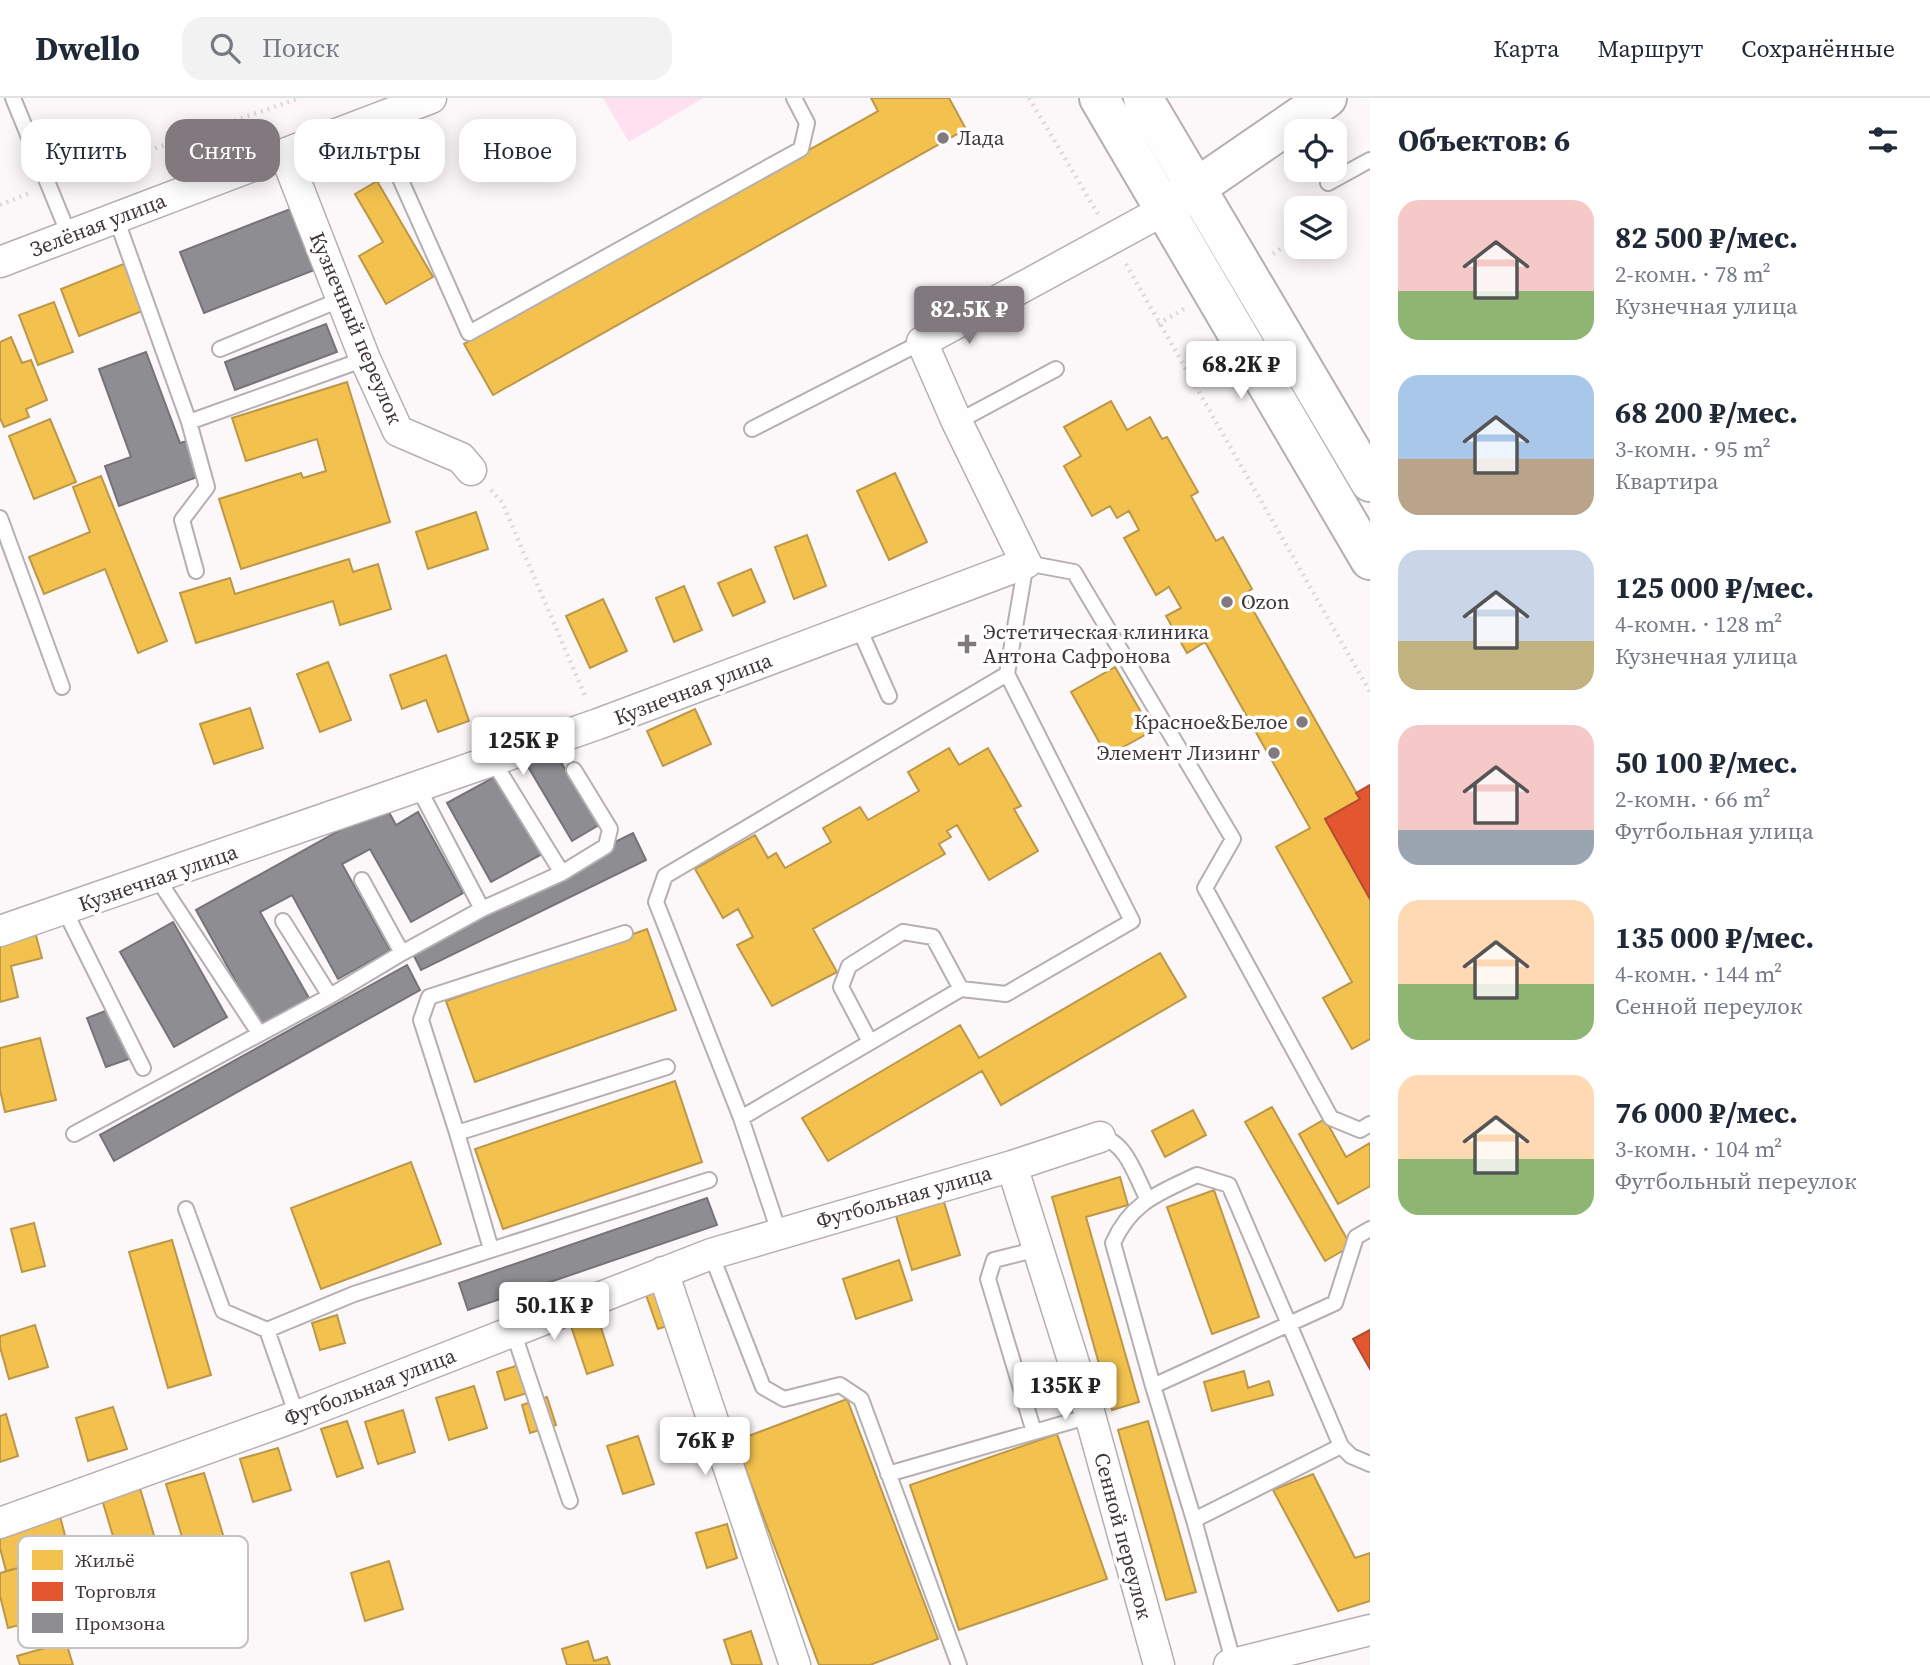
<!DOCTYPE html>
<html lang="ru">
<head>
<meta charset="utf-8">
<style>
  :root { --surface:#fff; --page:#f2f2f3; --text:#1f2937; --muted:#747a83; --line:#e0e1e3; --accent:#81797d }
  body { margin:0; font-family:"Source Serif 4",serif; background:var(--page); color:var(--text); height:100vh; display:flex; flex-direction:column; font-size:26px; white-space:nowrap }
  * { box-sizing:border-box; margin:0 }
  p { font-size:23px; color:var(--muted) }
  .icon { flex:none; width:38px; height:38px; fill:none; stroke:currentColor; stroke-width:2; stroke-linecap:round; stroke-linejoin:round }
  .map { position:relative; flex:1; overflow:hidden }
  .sheet { display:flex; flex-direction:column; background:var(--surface); width:560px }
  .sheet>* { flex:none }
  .hud { position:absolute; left:21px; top:21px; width:665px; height:63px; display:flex; gap:14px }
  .controls { position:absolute; left:1284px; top:21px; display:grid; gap:14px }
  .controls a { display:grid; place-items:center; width:63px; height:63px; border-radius:14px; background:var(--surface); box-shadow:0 4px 18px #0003; font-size:35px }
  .price { position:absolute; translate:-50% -60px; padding:0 16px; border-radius:7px; background:#fff; color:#222; font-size:23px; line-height:46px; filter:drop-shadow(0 2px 4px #0008) }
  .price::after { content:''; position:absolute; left:50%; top:42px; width:21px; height:16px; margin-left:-10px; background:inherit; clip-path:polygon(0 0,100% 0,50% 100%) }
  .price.current { background:var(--accent); color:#fff }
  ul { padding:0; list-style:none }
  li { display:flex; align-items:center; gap:21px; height:175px; padding:0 28px }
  li span { display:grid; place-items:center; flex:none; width:196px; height:140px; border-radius:21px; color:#555 }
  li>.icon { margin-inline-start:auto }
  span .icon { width:84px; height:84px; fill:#fffc; stroke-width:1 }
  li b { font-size:30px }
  h2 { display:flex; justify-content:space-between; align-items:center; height:84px; padding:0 28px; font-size:30px }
  .tag { padding:0 24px; border-radius:21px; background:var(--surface); box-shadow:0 4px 18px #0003; font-size:24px; line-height:63px }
  .tag.current { background:var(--accent); color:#fff }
  header { display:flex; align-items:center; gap:42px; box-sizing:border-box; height:98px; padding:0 35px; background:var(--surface); border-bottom:2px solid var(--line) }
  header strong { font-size:33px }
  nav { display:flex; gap:38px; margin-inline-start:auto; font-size:24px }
  .search { width:490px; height:63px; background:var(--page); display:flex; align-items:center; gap:18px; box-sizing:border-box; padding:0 24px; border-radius:21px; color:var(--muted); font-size:26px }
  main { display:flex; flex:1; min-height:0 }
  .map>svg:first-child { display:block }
</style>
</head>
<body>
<header>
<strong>Dwello</strong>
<div class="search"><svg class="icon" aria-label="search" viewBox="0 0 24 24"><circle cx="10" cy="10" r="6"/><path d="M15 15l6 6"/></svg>Поиск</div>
<nav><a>Карта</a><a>Маршрут</a><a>Сохранённые</a></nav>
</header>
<main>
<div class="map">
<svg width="1370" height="1567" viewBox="0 0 1370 1567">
  <rect width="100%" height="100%" fill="#fcf8fa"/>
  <path fill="#fee0f0" d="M 603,0 L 703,0 L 629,44 Z"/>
  <path fill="#f2c14e" stroke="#bc9748" stroke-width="2" d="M 871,0 L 949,0 L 966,31 L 493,297 L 464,246 L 878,13 Z
    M 377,83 L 433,179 L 386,206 L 359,158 L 383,144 L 355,96 Z
    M 126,165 L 145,212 L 79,238 L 61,191 Z
    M 54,204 L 73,254 L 38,267 L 19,217 Z
    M 11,239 L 22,265 L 31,262 L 47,302 L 26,311 L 29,319 L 4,329 L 0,320 L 0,244 Z
    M 347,284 L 390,424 L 241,471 L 219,401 L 301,375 L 303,380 L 326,373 L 317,341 L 246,363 L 232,320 Z
    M 1111,303 L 1127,332 L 1150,319 L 1162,341 L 1167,339 L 1198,394 L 1191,398 L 1216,443 L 1223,439 L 1252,491 L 1244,496 L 1360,701 L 1325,721 L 1370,801 L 1370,941 L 1352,951 L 1323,900 L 1352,884 L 1276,749 L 1310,730 L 1205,544 L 1187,555 L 1166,518 L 1181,510 L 1169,489 L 1156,497 L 1124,440 L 1139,432 L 1129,413 L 1117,420 L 1110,408 L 1092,418 L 1064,368 L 1081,358 L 1064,329 Z
    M 50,321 L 76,384 L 34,401 L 9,338 Z
    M 895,375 L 927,444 L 889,462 L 857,393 Z
    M 101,378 L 167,543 L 138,555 L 105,471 L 44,496 L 29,459 L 90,434 L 73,389 Z
    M 476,414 L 488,451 L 428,471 L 416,434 Z
    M 807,437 L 826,488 L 794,501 L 775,449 Z
    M 349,461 L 353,474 L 378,466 L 391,511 L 340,527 L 333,503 L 196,545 L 180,495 L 230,480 L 235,496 Z
    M 751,471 L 765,504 L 733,518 L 718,485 Z
    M 684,488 L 702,532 L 674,544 L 656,500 Z
    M 603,501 L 627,553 L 590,570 L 566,518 Z
    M 446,557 L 469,623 L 438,634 L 426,602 L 402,611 L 390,577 Z
    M 328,564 L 351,622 L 320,634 L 297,576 Z
    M 1115,569 L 1152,633 L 1107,658 L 1071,594 Z
    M 250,610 L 263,650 L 214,666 L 200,626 Z
    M 695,611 L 711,646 L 663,668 L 647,633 Z
    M 949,650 L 959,667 L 988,650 L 1021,708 L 1014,711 L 1038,753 L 989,782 L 957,727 L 947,733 L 951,739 L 939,746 L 945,756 L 813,831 L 837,874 L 772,908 L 737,847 L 753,839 L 738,811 L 723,820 L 695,771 L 755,737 L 768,760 L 776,755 L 785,770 L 831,744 L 823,730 L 860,709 L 868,722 L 919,693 L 908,674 Z
    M 34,830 L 42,860 L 11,868 L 18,899 L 0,904 L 0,839 Z
    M 647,831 L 676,912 L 475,984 L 446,903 Z
    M 1160,855 L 1186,899 L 1001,1007 L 982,973 L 828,1063 L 802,1020 L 960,927 L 979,960 Z
    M 40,940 L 56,1002 L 5,1014 L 0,992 L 0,950 Z
    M 675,983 L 702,1064 L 503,1131 L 475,1051 Z
    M 1272,1009 L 1351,1148 L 1325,1163 L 1245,1024 Z
    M 1193,1012 L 1206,1037 L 1165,1059 L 1152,1033 Z
    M 1325,1021 L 1346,1059 L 1370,1045 L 1370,1088 L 1338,1106 L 1299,1036 Z
    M 411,1064 L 441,1146 L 321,1191 L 291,1110 Z
    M 1120,1079 L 1128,1107 L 1086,1119 L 1139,1304 L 1112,1312 L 1052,1099 Z
    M 1214,1092 L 1259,1219 L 1212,1236 L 1167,1109 Z
    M 944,1104 L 960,1157 L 912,1172 L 896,1118 Z
    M 34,1125 L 45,1168 L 22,1174 L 11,1131 Z
    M 172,1142 L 211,1277 L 168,1290 L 129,1154 Z
    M 899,1162 L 912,1202 L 856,1221 L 843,1181 Z
    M 680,1186 L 691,1220 L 658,1231 L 646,1197 Z
    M 337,1217 L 345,1245 L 320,1252 L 312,1225 Z
    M 598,1220 L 613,1267 L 587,1276 L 571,1228 Z
    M 35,1227 L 48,1269 L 9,1281 L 0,1249 L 0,1238 Z
    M 522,1266 L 530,1294 L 505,1302 L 497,1274 Z
    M 1244,1273 L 1248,1290 L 1269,1283 L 1273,1297 L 1212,1313 L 1204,1284 Z
    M 474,1288 L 487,1330 L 449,1342 L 436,1300 Z
    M 547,1299 L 556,1327 L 530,1335 L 522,1307 Z
    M 847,1301 L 938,1541 L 870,1567 L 819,1567 L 735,1343 Z
    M 113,1309 L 127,1351 L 88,1363 L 76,1320 Z
    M 403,1312 L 415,1354 L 378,1366 L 365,1324 Z
    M 6,1316 L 18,1358 L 0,1364 L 0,1318 Z
    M 347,1323 L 363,1370 L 337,1379 L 321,1331 Z
    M 1148,1323 L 1196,1494 L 1166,1502 L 1118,1332 Z
    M 1057,1336 L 1107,1481 L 959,1532 L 910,1387 Z
    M 638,1338 L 654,1386 L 623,1396 L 607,1348 Z
    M 278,1350 L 291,1392 L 253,1404 L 240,1361 Z
    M 204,1375 L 224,1440 L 186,1452 L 166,1386 Z
    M 1313,1376 L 1355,1460 L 1370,1455 L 1370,1503 L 1338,1513 L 1273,1392 Z
    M 139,1387 L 156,1444 L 118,1455 L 101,1398 Z
    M 60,1418 L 70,1457 L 6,1473 L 0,1450 L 0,1433 Z
    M 727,1426 L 737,1460 L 707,1470 L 696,1435 Z
    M 51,1461 L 65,1515 L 8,1530 L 0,1498 L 0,1475 Z
    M 389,1463 L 403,1511 L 365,1523 L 351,1475 Z
    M 751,1533 L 762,1567 L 732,1567 L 724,1542 Z
    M 588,1543 L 594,1563 L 607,1559 L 610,1567 L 567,1567 L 562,1551 Z
    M 66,1544 L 73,1567 L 20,1567 L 17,1558 Z"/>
  <path fill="#e4572e" stroke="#b24d32" stroke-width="2" d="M 1370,687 L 1370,801 L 1325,721 L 1360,701 L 1356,695 Z
    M 1370,1232 L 1370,1271 L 1353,1241 Z"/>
  <path fill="#8d8d92" stroke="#767378" stroke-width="2" d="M 293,110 L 317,171 L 204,215 L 180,154 Z
    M 326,226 L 337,254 L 235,292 L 225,264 Z
    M 146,254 L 180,345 L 187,343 L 200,378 L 119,408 L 105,368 L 131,359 L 99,271 Z
    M 553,651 L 599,727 L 572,743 L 527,667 Z
    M 498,677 L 542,756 L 491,784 L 447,705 Z
    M 385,707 L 396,727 L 418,714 L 463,795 L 411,824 L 370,751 L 342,766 L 390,852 L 338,881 L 292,797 L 260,814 L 309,900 L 260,927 L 196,812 Z
    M 633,735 L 646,762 L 421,872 L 408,846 Z
    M 173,824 L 227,919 L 174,949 L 120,854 Z
    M 407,867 L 420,892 L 114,1063 L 100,1037 Z
    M 113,910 L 132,960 L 106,969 L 87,920 Z
    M 707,1100 L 717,1127 L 468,1212 L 459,1185 Z"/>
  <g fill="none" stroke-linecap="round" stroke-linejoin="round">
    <g stroke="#b5afb2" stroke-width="18">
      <path id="lane" d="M 13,0 L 69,137
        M 374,22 L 469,235 L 801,51 L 807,25 L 794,0
        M 1328,85 L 1370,62
        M 116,120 L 189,324 L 207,389 L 182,422 L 196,473
        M 220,251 L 342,201
        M 189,324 L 365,261
        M 957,324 L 1056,271
        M 752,331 L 922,244
        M 0,420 L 62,589
        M 858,528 L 889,598
        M 562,775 L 606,748 L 610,731 L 574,672
        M 157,780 L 259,935
        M 482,811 L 562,775 L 493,663
        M 65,813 L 143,970
        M 402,855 L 482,811 L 418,689
        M 330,898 L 402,855 L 362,782
        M 870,944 L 841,889 L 849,868 L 903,834 L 933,839 L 961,891
        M 741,1020 L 656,804 L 665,778 L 1007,576
        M 457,1035 L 421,922 L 429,899 L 625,835
        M 74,1036 L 330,898 L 283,823
        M 1100,1039 C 1126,1043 1136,1079 1147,1100
        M 186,1111 L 223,1213 L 267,1232 L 297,1318
        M 779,1134 L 741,1020 L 961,891 L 1006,896 L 1132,823 L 1007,576 L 1026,465 L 1074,474 L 1233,741 L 1205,790 L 1331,1020 L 1360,1032 L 1370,1026
        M 491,1151 L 457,1035 L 667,969
        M 711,1156 L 763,1289 L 784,1301 L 840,1287 L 861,1301 L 959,1567
        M 267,1232 L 354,1196 L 709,1082
        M 513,1233 L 570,1403
        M 1153,1288 L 1113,1145 C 1131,1104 1159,1095 1197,1077 L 1229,1087 L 1289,1226 L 1335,1205 L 1356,1139 L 1370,1131
        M 1034,1334 L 988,1181 L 994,1162 L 1038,1151
        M 1341,1348 L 1351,1358 L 1370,1366
        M 888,1376 L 1090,1318
        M 1194,1422 L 1153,1288 L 1289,1226 L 1341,1348 L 1194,1422 L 1234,1566"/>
    </g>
    <g stroke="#b5afb2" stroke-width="33">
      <path id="street" d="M 285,56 L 365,261 L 398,333 L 461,360 L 471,372
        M 0,164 L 431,0
        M 0,833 L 598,626 L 1026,465 L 957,324 L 922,244 L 1164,112
        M 1012,1068 L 1088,1310 L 1159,1567
        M 663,1174 L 795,1567
        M 0,1425 L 297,1318 L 711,1156 L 1012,1068 L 1100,1039
        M 1229,1567 L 1370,1532"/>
    </g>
    <g stroke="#b5afb2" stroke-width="42">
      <path id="secondary" d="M 1099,0 L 1370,462
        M 1143,0 L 1370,384
        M 1177,103 L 1327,0"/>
    </g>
    <path stroke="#dad9d9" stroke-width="4.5" stroke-dasharray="2 5" stroke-linecap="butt" d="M 1029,0 L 1098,116
      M 69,80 L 300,0
      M 0,107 L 32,94
      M 1273,156 L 1293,142
      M 1126,166 L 1370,594
      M 1158,226 L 1184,211
      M 491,392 L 502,404 L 586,600"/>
    <use href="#lane" stroke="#fffefe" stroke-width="14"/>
    <use href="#street" stroke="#fffefe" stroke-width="30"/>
    <use href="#secondary" stroke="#fffefe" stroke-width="38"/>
  </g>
  <g fill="#81797d" stroke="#fff" stroke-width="2.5">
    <circle cx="943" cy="40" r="7"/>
    <circle cx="1227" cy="504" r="7"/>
    <path d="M963.5 535.5h7v7h7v7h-7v7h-7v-7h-7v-7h7z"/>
    <circle cx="1302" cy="624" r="7"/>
    <circle cx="1274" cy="655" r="7"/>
  </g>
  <g text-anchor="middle" stroke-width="7" stroke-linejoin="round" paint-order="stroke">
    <g font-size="21" fill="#3f353a" stroke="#fff" text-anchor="start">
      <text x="957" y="47">Лада</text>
      <text x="1241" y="511">Ozon</text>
      <text x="983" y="541">Эстетическая клиника<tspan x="983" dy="24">Антона Сафронова</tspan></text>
      <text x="1288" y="631" text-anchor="end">Красное&amp;Белое</text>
      <text x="1260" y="662" text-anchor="end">Элемент Лизинг</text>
    </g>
    <g font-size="21" fill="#3f353a" stroke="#fff">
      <text transform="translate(98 127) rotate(-21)" y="7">Зелёная улица</text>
      <text transform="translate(356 230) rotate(67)" y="7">Кузнечный переулок</text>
      <text transform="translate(693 591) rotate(-21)" y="7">Кузнечная улица</text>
      <text transform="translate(158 780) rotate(-19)" y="7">Кузнечная улица</text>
      <text transform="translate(904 1099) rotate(-16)" y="7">Футбольная улица</text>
      <text transform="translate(370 1289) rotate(-21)" y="7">Футбольная улица</text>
      <text transform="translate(1123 1438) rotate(75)" y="7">Сенной переулок</text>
    </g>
  </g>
  <rect x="18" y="1438" width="230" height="112" rx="10" fill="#fff" stroke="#c5c2c4" stroke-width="2"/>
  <rect x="32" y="1452" width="31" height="20" fill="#f2c14e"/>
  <rect x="32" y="1484" width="31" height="19" fill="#e4572e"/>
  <rect x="32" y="1515" width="31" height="20" fill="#8d8d92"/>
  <g font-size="19" fill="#3f353a">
    <text x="75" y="1469">Жильё</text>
    <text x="75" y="1500">Торговля</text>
    <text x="75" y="1532">Промзона</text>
  </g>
</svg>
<div class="controls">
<a><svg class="icon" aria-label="locate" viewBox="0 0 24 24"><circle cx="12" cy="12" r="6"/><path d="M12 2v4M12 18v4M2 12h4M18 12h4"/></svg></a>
<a><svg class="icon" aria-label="layers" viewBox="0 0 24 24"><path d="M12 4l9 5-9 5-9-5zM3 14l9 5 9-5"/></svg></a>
</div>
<b class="price current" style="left:969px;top:248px">82.5K ₽</b>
<b class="price" style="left:1241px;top:303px">68.2K ₽</b>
<b class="price" style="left:523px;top:679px">125K ₽</b>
<b class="price" style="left:554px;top:1244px">50.1K ₽</b>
<b class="price" style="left:1065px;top:1324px">135K ₽</b>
<b class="price" style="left:705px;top:1379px">76K ₽</b>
<div class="hud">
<a class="tag">Купить</a>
<a class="tag current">Снять</a>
<a class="tag">Фильтры</a>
<a class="tag">Новое</a>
</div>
</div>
<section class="sheet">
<h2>Объектов: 6<svg class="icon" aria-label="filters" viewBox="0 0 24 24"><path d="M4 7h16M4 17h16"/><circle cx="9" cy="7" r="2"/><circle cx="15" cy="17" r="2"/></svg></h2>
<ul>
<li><span style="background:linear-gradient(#f6c9c9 65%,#8fb573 0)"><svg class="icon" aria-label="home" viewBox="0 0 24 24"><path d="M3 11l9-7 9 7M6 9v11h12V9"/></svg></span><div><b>82 500 ₽/мес.</b><p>2-комн. · 78 m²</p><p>Кузнечная улица</p></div></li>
<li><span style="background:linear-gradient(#a9c7e8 60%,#b9a48a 0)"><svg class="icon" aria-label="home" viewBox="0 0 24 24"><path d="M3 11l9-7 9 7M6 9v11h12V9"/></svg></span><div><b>68 200 ₽/мес.</b><p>3-комн. · 95 m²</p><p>Квартира</p></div></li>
<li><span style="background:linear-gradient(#c9d6e8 65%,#c2b280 0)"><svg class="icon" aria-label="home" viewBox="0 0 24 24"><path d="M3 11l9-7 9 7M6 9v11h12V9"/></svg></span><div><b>125 000 ₽/мес.</b><p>4-комн. · 128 m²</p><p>Кузнечная улица</p></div></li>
<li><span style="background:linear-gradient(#f6c9c9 75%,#9aa5b1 0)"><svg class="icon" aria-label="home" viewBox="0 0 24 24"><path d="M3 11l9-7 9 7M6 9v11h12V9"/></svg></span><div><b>50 100 ₽/мес.</b><p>2-комн. · 66 m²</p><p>Футбольная улица</p></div></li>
<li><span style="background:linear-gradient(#ffd9b3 60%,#8fb573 0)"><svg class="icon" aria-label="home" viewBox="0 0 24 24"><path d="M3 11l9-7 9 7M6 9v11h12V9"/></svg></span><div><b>135 000 ₽/мес.</b><p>4-комн. · 144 m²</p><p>Сенной переулок</p></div></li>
<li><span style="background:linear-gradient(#ffd9b3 60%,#8fb573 0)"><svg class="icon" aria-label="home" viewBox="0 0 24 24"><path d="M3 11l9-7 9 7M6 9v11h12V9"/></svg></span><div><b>76 000 ₽/мес.</b><p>3-комн. · 104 m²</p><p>Футбольный переулок</p></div></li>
</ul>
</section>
</main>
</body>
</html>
